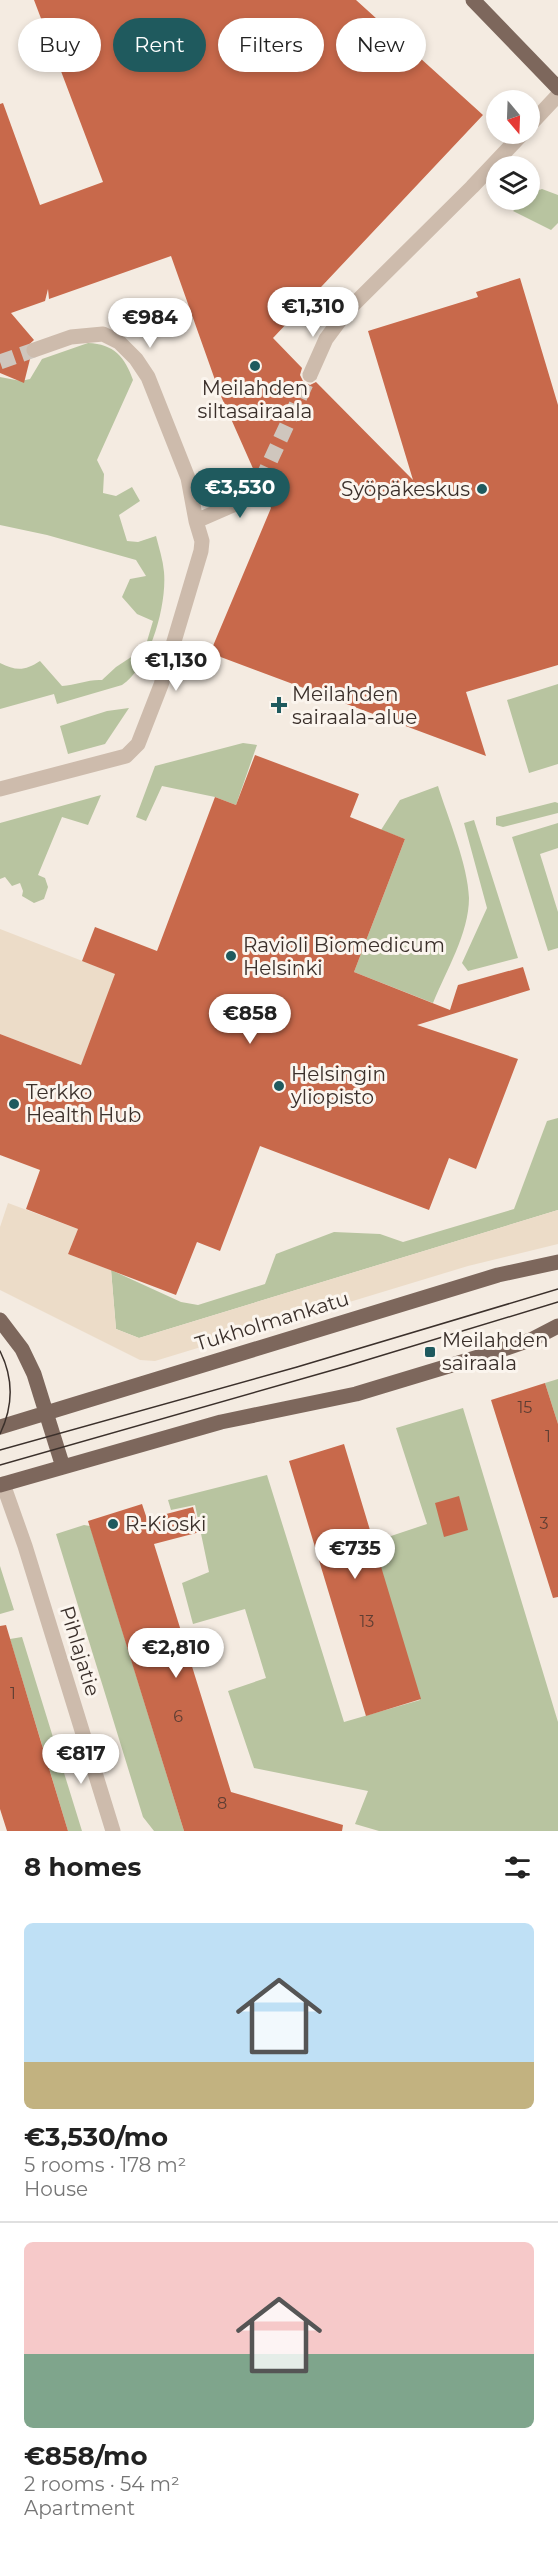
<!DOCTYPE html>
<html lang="en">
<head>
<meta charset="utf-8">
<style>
  :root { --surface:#fff; --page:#f2f2f2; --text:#222; --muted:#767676; --line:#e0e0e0; --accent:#1f5a5e }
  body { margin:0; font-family:Montserrat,sans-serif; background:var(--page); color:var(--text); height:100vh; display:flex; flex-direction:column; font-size:22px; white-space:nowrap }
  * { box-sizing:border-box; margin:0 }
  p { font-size:20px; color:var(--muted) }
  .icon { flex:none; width:33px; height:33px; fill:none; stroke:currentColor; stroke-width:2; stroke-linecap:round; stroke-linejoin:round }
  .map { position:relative; height:1831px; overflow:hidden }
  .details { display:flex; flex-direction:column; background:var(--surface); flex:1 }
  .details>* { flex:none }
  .banner { position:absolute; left:18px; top:18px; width:522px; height:54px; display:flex; gap:12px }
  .needle { width:39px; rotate:161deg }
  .tools { position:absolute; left:486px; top:90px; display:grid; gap:12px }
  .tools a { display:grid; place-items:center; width:54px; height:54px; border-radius:50%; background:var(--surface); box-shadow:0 3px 9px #0003; font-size:30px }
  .price { position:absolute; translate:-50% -51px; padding:0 14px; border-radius:21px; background:#fff; color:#222; font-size:20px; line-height:39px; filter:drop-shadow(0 2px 3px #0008) }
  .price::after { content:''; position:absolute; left:50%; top:36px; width:18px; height:14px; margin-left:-9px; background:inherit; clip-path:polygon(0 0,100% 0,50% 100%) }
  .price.on { background:var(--accent); color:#fff }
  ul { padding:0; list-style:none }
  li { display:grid; align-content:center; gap:12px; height:318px; padding:0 24px }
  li+li { border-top:2px solid var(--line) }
  li span { display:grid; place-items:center; height:186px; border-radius:9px; color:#555 }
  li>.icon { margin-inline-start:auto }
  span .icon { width:108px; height:108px; fill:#fffc; stroke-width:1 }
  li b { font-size:26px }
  h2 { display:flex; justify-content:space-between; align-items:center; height:72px; padding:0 24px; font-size:26px }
  .chip { padding:0 21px; border-radius:27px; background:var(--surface); box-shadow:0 3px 9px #0003; font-size:21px; line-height:54px }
  .chip.on { background:var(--accent); color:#fff }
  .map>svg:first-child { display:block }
</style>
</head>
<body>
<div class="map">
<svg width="558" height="1831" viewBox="0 0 558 1831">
  <rect width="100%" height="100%" fill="#f4ebe1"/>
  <path fill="#b8c4a0" d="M 542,189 L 558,195 L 558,223 L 551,230 L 513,211 L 525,200 L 530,200 L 531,193 Z
    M 88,343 C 114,344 125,357 133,380 L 97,460 L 104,474 L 103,493 L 116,496 L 132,487 L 140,501 L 119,515 L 127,541 L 138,542 L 156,536 C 159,548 163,560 164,572 C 167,605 150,667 122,685 L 57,704 L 54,694 L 0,709 L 0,663 C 16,671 25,671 40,661 L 62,686 C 76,685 89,679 102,680 L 116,667 L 145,648 L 153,621 L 137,614 L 122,597 L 130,579 L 146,576 L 136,560 L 47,535 L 0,525 L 0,377 L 21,381 L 30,379 L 42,359 Z
    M 558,684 L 558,764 L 529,773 L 507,700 Z
    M 129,708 L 105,744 L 68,754 L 60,726 L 107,711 Z
    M 243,743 L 257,745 L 236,805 L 215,797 L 162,786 L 146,821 L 136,817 L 155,766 Z
    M 438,786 C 448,818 468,865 469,898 C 469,933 446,971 433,1003 L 354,972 L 405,839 L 381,830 L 400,800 Z
    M 101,795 L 88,825 L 62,817 L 38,875 L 45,878 L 48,887 L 44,899 L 34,903 L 22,896 L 23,891 L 20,883 L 12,886 L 5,877 L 0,879 L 0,823 Z
    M 555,802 L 558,803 L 558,813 L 503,827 L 496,825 L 496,817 Z
    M 474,820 L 518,958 L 468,971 L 462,963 L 487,908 L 464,823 Z
    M 558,823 L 558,848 L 540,854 L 558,912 L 558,948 L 548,951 L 512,837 Z
    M 558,1118 L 558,1210 L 139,1338 L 116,1329 L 111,1270 L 181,1302 L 198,1305 L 265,1284 L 276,1254 L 334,1232 L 380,1234 L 403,1242 L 514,1209 L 547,1121 Z
    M 558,1379 L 558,1424 L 545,1383 Z
    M 463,1408 L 558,1722 L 558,1831 L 379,1831 L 355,1824 L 368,1791 L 254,1768 L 228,1691 L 266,1678 L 245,1609 L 193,1624 L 182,1583 L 209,1572 L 195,1505 L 171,1510 L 168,1500 L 267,1475 L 344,1722 L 420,1700 L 373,1542 L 427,1524 L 396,1428 Z
    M 84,1525 L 90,1526 L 184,1831 L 154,1831 L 143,1817 L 56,1534 Z
    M 0,1566 L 14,1610 L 0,1614 Z
    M 22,1637 L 82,1831 L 68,1831 L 10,1639 Z"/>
  <path fill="#ecdcc8" d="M 0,929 L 116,974 L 81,1065 L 0,1034 Z
    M 8,1203 L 78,1229 L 68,1254 L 111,1270 L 116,1329 L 139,1338 L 558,1210 L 558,1244 L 468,1266 L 155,1361 L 140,1360 L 0,1290 L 0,1227 Z"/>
  <path fill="#c8694b" d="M 34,0 L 356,0 L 483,115 L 273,338 L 302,368 L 300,375 L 303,381 L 310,385 L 316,382 L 413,480 L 368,331 L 478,297 L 476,292 L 520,278 L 558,405 L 558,665 L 466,692 L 486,756 L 210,653 L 271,508 L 264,492 L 270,485 L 271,480 L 265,472 L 255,473 L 220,394 L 171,256 L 49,299 L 48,289 L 45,301 L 11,313 L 34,340 L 25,348 L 25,354 L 30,359 L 24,383 L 0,373 L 0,104 L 3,103 L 40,205 L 103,182 Z
    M 255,755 L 359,794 L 350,817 L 405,839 L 354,972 L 450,1010 L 458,985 L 523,967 L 530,990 L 417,1025 L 518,1059 L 476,1169 L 449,1158 L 429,1210 L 260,1146 L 220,1251 L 197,1242 L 176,1295 L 68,1254 L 78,1229 L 26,1209 L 40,1170 L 0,1155 L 0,1034 L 81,1065 L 115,974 L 82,961 L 95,927 L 157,951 L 215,797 L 236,805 Z
    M 545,1383 L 558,1424 L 558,1597 L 553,1598 L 491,1400 Z
    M 344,1444 L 421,1699 L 366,1716 L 289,1461 Z
    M 459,1496 L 468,1530 L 444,1537 L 435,1503 Z
    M 142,1504 L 147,1519 L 193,1507 L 200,1532 L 154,1544 L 231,1792 L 343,1825 L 342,1831 L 184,1831 L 88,1521 Z
    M 6,1625 L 41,1742 L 68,1831 L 7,1831 L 0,1809 L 0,1626 Z"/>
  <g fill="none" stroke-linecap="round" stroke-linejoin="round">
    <path stroke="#cfc6bd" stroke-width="15" stroke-dasharray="15 8" stroke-linecap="butt" d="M 0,362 L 34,350
      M 261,481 L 310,375"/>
    <path stroke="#cdbbac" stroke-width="15" d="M 530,125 L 558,95
      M 310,375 L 326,339 L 346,312 L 472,187 L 522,134
      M 196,521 L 235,504 L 261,481
      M 0,789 L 126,756 L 138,744 L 161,685 L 201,551 L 202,541 L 196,521 L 188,478 L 148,377 L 136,359 L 119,342 L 103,334 L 71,337 L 34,350
      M 3,1484 L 25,1546 L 113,1831"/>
    <path stroke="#7d675c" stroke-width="15" d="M 473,0 L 558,88
      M 0,1320 L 22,1349 L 34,1374 L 63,1467
      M 0,1427 L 498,1275 L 558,1262
      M 0,1485 L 221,1422 L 356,1394 L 495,1352 L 533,1339 L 558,1326"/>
    <path stroke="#3b302b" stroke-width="1.5" d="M 0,1351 C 14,1379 13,1407 0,1434
      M 0,1450 L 297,1367 L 558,1289
      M 0,1465 L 347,1366 L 558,1302"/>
  </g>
  <g fill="#1f5a5e" stroke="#fbf5ee" stroke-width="2">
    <circle cx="255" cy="366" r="6"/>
    <circle cx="482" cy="489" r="6"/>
    <path d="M276 696h6v6h6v6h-6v6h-6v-6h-6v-6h6z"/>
    <circle cx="231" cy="956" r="6"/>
    <circle cx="279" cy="1086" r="6"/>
    <circle cx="14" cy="1104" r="6"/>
    <rect x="424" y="1346" width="12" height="12" rx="3"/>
    <circle cx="113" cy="1524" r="6"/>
  </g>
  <g text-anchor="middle" stroke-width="6" stroke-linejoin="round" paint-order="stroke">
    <g font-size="16" fill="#5e3e33">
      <text x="525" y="1413">15</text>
      <text x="548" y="1442">1</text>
      <text x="544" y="1529">3</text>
      <text x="367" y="1627">13</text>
      <text x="13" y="1699">1</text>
      <text x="178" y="1722">6</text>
      <text x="222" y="1809">8</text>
    </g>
    <g font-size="20" fill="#3b302b" stroke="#fbf5ee" text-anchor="start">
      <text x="255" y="395" text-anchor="middle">Meilahden<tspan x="255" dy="23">siltasairaala</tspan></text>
      <text x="470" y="496" text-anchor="end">Syöpäkeskus</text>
      <text x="292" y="701">Meilahden<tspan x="292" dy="23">sairaala-alue</tspan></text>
      <text x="243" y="952">Ravioli Biomedicum<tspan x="243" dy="23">Helsinki</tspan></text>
      <text x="291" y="1081">Helsingin<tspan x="291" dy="23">yliopisto</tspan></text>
      <text x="26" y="1099">Terkko<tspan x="26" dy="23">Health Hub</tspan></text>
      <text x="442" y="1347">Meilahden<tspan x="442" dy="23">sairaala</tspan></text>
      <text x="125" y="1531">R-Kioski</text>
    </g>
    <g font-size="20" fill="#3b302b" stroke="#fbf5ee">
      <text transform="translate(272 1321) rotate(-17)" y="7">Tukholmankatu</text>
      <text transform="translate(80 1651) rotate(73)" y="7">Pihlajatie</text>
    </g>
  </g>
</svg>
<div class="tools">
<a><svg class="needle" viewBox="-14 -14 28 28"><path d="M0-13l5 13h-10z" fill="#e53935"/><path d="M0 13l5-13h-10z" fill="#767676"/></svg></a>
<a><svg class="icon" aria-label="layers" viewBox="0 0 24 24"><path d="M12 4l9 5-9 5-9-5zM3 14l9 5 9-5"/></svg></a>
</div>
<b class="price" style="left:313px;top:338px">€1,310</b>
<b class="price" style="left:150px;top:349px">€984</b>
<b class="price on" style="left:240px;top:519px">€3,530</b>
<b class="price" style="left:176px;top:692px">€1,130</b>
<b class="price" style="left:250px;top:1045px">€858</b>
<b class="price" style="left:355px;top:1580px">€735</b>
<b class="price" style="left:176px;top:1679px">€2,810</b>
<b class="price" style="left:81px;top:1785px">€817</b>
<div class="banner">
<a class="chip">Buy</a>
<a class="chip on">Rent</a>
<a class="chip">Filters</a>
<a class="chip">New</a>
</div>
</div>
<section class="details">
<h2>8 homes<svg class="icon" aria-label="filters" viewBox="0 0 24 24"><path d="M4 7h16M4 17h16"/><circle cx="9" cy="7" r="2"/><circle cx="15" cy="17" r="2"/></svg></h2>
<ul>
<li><span style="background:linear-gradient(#bfe0f5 75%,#c2b280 0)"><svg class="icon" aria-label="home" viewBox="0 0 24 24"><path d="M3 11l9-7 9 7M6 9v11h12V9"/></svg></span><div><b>€3,530/mo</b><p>5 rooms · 178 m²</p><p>House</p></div></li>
<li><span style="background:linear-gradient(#f6c9c9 60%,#7fa58c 0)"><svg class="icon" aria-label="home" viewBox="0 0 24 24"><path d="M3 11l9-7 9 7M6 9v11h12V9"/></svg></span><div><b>€858/mo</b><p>2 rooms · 54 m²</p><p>Apartment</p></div></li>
</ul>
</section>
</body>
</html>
